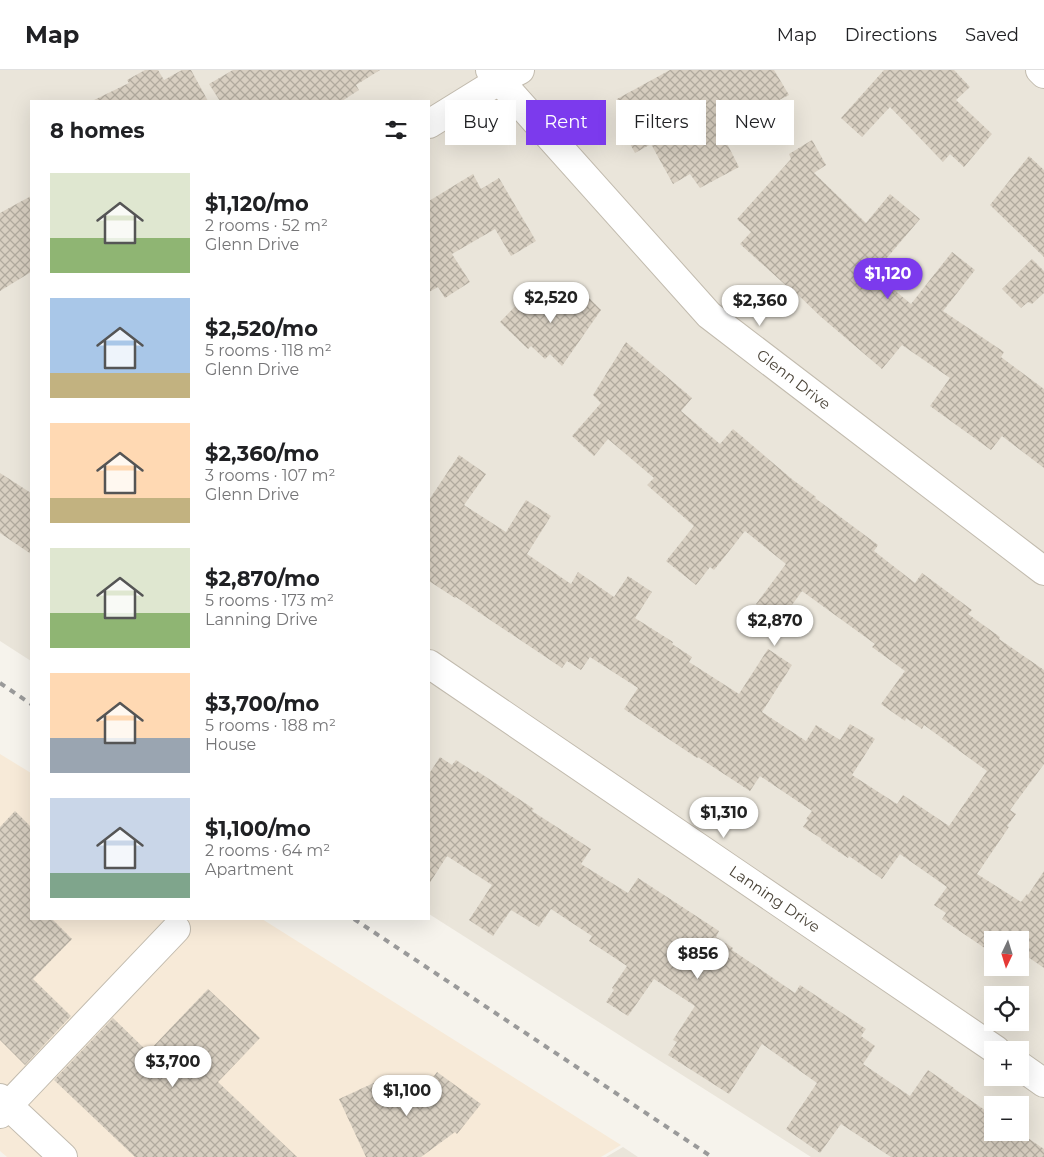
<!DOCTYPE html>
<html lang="en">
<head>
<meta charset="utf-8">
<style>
  :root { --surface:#fff; --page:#f6f6f6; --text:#202124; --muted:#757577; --line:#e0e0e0; --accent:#7c3aed }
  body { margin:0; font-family:Montserrat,sans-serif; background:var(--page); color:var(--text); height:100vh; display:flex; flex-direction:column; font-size:19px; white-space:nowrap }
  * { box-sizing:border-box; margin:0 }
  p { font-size:16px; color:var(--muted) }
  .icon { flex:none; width:28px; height:28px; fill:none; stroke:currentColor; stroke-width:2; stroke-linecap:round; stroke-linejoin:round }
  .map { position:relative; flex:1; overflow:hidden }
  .panel { position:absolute; left:30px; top:30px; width:400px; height:820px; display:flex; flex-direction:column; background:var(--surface); border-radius:0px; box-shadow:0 5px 20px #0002 }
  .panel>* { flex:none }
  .banner { position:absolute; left:445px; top:30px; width:475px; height:45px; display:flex; gap:10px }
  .needle { width:32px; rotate:184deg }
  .tools { position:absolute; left:984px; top:861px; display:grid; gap:10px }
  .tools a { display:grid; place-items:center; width:45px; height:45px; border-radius:0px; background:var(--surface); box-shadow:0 5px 20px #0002; font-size:25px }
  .price { position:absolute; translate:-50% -42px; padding:0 11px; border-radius:18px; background:#fff; color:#222; font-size:16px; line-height:32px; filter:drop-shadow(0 1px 2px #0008) }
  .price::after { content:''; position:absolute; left:50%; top:30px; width:15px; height:11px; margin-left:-8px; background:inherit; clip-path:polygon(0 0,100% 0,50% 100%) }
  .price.on { background:var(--accent); color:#fff }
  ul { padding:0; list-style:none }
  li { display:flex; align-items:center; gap:15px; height:125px; padding:0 20px }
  li span { display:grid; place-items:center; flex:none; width:140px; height:100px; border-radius:0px; color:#555 }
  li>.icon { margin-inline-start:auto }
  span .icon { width:60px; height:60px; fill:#fffc; stroke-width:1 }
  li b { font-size:21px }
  h2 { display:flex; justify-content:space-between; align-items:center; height:60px; padding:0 20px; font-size:21px }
  .chip { padding:0 18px; border-radius:0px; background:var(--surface); box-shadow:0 5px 20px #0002; font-size:18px; line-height:45px }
  .chip.on { background:var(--accent); color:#fff }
  header { display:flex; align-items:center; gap:30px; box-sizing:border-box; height:70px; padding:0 25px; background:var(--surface); border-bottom:1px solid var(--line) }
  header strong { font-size:24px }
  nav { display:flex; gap:28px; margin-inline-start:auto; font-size:18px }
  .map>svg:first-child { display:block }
</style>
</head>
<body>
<header>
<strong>Map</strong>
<nav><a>Map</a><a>Directions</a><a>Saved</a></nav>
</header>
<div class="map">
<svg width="1044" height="1087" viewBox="0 0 1044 1087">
  <defs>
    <pattern id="building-cross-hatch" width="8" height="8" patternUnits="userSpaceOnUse" patternTransform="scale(1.25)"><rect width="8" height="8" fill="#d8cfc1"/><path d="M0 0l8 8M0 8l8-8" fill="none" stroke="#b1aa9e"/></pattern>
  </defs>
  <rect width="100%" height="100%" fill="#f6f3ec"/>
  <path fill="#eae5da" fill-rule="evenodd" d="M 0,0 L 1044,0 L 1044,1087 L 811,1087 L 429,844 L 429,31 L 31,31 L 31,591 L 0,571 ZM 992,870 L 1020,870 L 1020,898 L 992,898 ZM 992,925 L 1020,925 L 1020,952 L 992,952 ZM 992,980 L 1020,980 L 1020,1008 L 992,1008 ZM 992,1035 L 1020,1035 L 1020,1062 L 992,1062 Z
    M 623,1077 L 638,1087 L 606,1087 Z"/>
  <path fill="#f7ead8" d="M 0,684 L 31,703 L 31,849 L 262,849 L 621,1075 L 601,1087 L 7,1087 L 0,1081 Z"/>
  <path fill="url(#building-cross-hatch)" d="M 145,0 L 158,0 L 164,10 L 182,0 L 191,0 L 208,31 L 92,31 L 129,13 L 127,10 Z
    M 233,0 L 380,0 L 356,15 L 359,20 L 342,31 L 220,31 L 209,14 Z
    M 670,0 L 774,0 L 789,25 L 720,60 L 739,97 L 700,118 L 690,104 L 673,114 L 651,74 L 635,83 L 616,48 L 624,44 L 617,29 Z
    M 884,0 L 954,0 L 970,17 L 956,30 L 992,64 L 964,97 L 950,84 L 943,92 L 890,37 L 862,67 L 841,48 Z
    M 812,70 L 826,95 L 814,103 L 866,153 L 890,124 L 920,149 L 874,203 L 911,234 L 952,182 L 975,200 L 943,241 L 1004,282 L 1001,287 L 1044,319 L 1044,398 L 1002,366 L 991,380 L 930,336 L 950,308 L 902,275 L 882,299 L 820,246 L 792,219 L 791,220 L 740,174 L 751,162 L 737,149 L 791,89 L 789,84 Z
    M 1029,86 L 1044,100 L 1044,187 L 990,135 Z
    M 473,104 L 481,119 L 499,108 L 536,171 L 511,186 L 495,159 L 452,184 L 470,212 L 445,228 L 438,217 L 429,222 L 429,131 Z
    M 31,126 L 31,202 L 0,221 L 0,143 Z
    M 1032,189 L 1044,201 L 1044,223 L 1032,234 L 1028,232 L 1021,238 L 1002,219 Z
    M 536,215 L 563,241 L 582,221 L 601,240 L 562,296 L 550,284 L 545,289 L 531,276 L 528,279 L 500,252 Z
    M 626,272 L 692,328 L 681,341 L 720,374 L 733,359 L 793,410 L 816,427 L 815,428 L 878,475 L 874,481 L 915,513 L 922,503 L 972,540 L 968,544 L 1000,567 L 999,569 L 1044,600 L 1044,694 L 1010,740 L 1016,744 L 1007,756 L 1009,757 L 977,804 L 1021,832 L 1027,824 L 1028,825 L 1044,801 L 1044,898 L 1028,887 L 1019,901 L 1014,898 L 1020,898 L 1020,870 L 992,870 L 992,883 L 942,849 L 946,843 L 934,835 L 947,817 L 900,784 L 882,809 L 849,786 L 848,788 L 821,770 L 822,769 L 803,757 L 808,750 L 806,749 L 812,741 L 760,706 L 750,721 L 698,687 L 697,688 L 624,639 L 638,618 L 590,587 L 581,600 L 567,591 L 562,598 L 456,527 L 455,528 L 429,511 L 429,430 L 459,385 L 486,404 L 464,435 L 506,462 L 526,430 L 551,446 L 527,484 L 571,514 L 578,502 L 614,527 L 628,506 L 652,522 L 635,548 L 673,572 L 672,574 L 692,587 L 689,592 L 739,624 L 768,579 L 792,595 L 762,642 L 806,671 L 816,655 L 840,670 L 850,654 L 875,669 L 852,705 L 897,734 L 903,725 L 949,756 L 987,701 L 924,655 L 922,659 L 906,648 L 905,651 L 881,634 L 905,601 L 872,577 L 875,574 L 802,521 L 780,552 L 756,534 L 786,494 L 745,461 L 714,500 L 710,497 L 696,515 L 666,491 L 694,456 L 647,415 L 654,408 L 608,369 L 594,386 L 572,366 L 601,333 L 593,325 Z
    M 0,403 L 31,423 L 31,484 L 0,463 Z
    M 440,687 L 452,695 L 456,690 L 476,703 L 477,701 L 534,739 L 532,741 L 591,779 L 581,794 L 628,823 L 638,808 L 719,861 L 716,867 L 733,878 L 732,880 L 795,923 L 800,915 L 866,959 L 861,966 L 875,976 L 863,994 L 910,1026 L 928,1000 L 954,1018 L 953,1018 L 992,1045 L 992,1062 L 1019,1062 L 1044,1079 L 1044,1087 L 891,1087 L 841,1054 L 820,1083 L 786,1059 L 817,1013 L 762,974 L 729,1024 L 668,985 L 677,972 L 673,970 L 695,936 L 654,909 L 628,946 L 606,932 L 614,920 L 612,918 L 627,896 L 589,871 L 592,866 L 551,839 L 539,857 L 511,840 L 493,866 L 469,850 L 492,815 L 447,786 L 429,814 L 429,704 Z
    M 15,741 L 31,757 L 31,849 L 52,849 L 72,869 L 33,909 L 71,946 L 25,995 L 0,970 L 0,757 Z
    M 208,919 L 260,968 L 218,1012 L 297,1087 L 135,1087 L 54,1010 L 113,948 L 148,982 Z
    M 437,1002 L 481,1034 L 457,1064 L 455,1062 L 421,1087 L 366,1087 L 339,1029 L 391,1005 L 408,1041 Z"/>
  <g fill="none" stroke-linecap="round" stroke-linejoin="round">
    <g stroke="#c2bbae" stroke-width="30">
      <g id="minor">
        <path id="s1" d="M 490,0 L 709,245 L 1044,501"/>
        <path d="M 1040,0 L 1044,4"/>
        <path d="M 429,54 L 500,10 L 520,0"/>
        <path id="s2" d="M 429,594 L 996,980"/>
        <path d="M 1020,996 L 1044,1013"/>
        <path d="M 0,1028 L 63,1087"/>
        <path d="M 0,1044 L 176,859"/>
      </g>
    </g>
    <use href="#minor" stroke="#fff" stroke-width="28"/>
    <path stroke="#9a9a9a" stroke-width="4" stroke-dasharray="6 6" stroke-linecap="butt" d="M 0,613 L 31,634
      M 354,849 L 712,1087"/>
  </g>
  <g text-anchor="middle" stroke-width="4" stroke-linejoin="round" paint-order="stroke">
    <g font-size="15" fill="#4b4439" stroke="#fff">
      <text dy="5" stroke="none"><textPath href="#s1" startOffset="435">Glenn Drive</textPath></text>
      <text dy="5" stroke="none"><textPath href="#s2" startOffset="418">Lanning Drive</textPath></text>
    </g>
  </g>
</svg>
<div class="tools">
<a><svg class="needle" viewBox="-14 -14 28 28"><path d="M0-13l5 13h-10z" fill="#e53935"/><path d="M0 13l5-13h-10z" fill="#757577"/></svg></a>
<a><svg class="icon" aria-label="locate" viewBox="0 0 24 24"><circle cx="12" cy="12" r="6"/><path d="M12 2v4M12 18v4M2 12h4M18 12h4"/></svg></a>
<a>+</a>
<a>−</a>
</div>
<b class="price on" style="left:888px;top:230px">$1,120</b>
<b class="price" style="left:551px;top:254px">$2,520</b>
<b class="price" style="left:760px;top:257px">$2,360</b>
<b class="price" style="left:775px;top:577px">$2,870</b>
<b class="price" style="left:724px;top:769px">$1,310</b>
<b class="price" style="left:698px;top:910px">$856</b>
<b class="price" style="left:173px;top:1018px">$3,700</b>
<b class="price" style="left:407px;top:1047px">$1,100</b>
<div class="banner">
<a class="chip">Buy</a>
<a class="chip on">Rent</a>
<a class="chip">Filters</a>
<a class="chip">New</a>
</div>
<section class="panel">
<h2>8 homes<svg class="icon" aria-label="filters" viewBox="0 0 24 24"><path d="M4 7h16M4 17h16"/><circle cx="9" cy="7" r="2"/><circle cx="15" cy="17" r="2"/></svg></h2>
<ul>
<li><span style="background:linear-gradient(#dfe7d0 65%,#8fb573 0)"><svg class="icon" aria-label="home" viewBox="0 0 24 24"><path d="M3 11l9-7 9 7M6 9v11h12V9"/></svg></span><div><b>$1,120/mo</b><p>2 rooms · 52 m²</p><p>Glenn Drive</p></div></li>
<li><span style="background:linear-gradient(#a9c7e8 75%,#c2b280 0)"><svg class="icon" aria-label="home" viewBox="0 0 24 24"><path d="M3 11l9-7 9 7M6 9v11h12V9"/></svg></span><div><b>$2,520/mo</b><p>5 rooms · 118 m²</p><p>Glenn Drive</p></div></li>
<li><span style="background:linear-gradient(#ffd9b3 75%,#c2b280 0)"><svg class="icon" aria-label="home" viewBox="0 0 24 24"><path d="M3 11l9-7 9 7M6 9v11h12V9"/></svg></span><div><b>$2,360/mo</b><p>3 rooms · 107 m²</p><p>Glenn Drive</p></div></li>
<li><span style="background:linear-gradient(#dfe7d0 65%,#8fb573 0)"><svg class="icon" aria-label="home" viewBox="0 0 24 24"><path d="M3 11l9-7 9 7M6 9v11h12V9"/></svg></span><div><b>$2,870/mo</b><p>5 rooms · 173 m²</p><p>Lanning Drive</p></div></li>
<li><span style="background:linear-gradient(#ffd9b3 65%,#9aa5b1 0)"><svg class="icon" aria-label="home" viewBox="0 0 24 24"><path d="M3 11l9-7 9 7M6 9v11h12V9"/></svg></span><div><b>$3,700/mo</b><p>5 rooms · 188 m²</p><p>House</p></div></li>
<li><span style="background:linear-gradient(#c9d6e8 75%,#7fa58c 0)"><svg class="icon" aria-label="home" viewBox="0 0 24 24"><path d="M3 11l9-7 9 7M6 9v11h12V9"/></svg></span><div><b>$1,100/mo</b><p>2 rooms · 64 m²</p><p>Apartment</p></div></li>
</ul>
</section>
</div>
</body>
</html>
